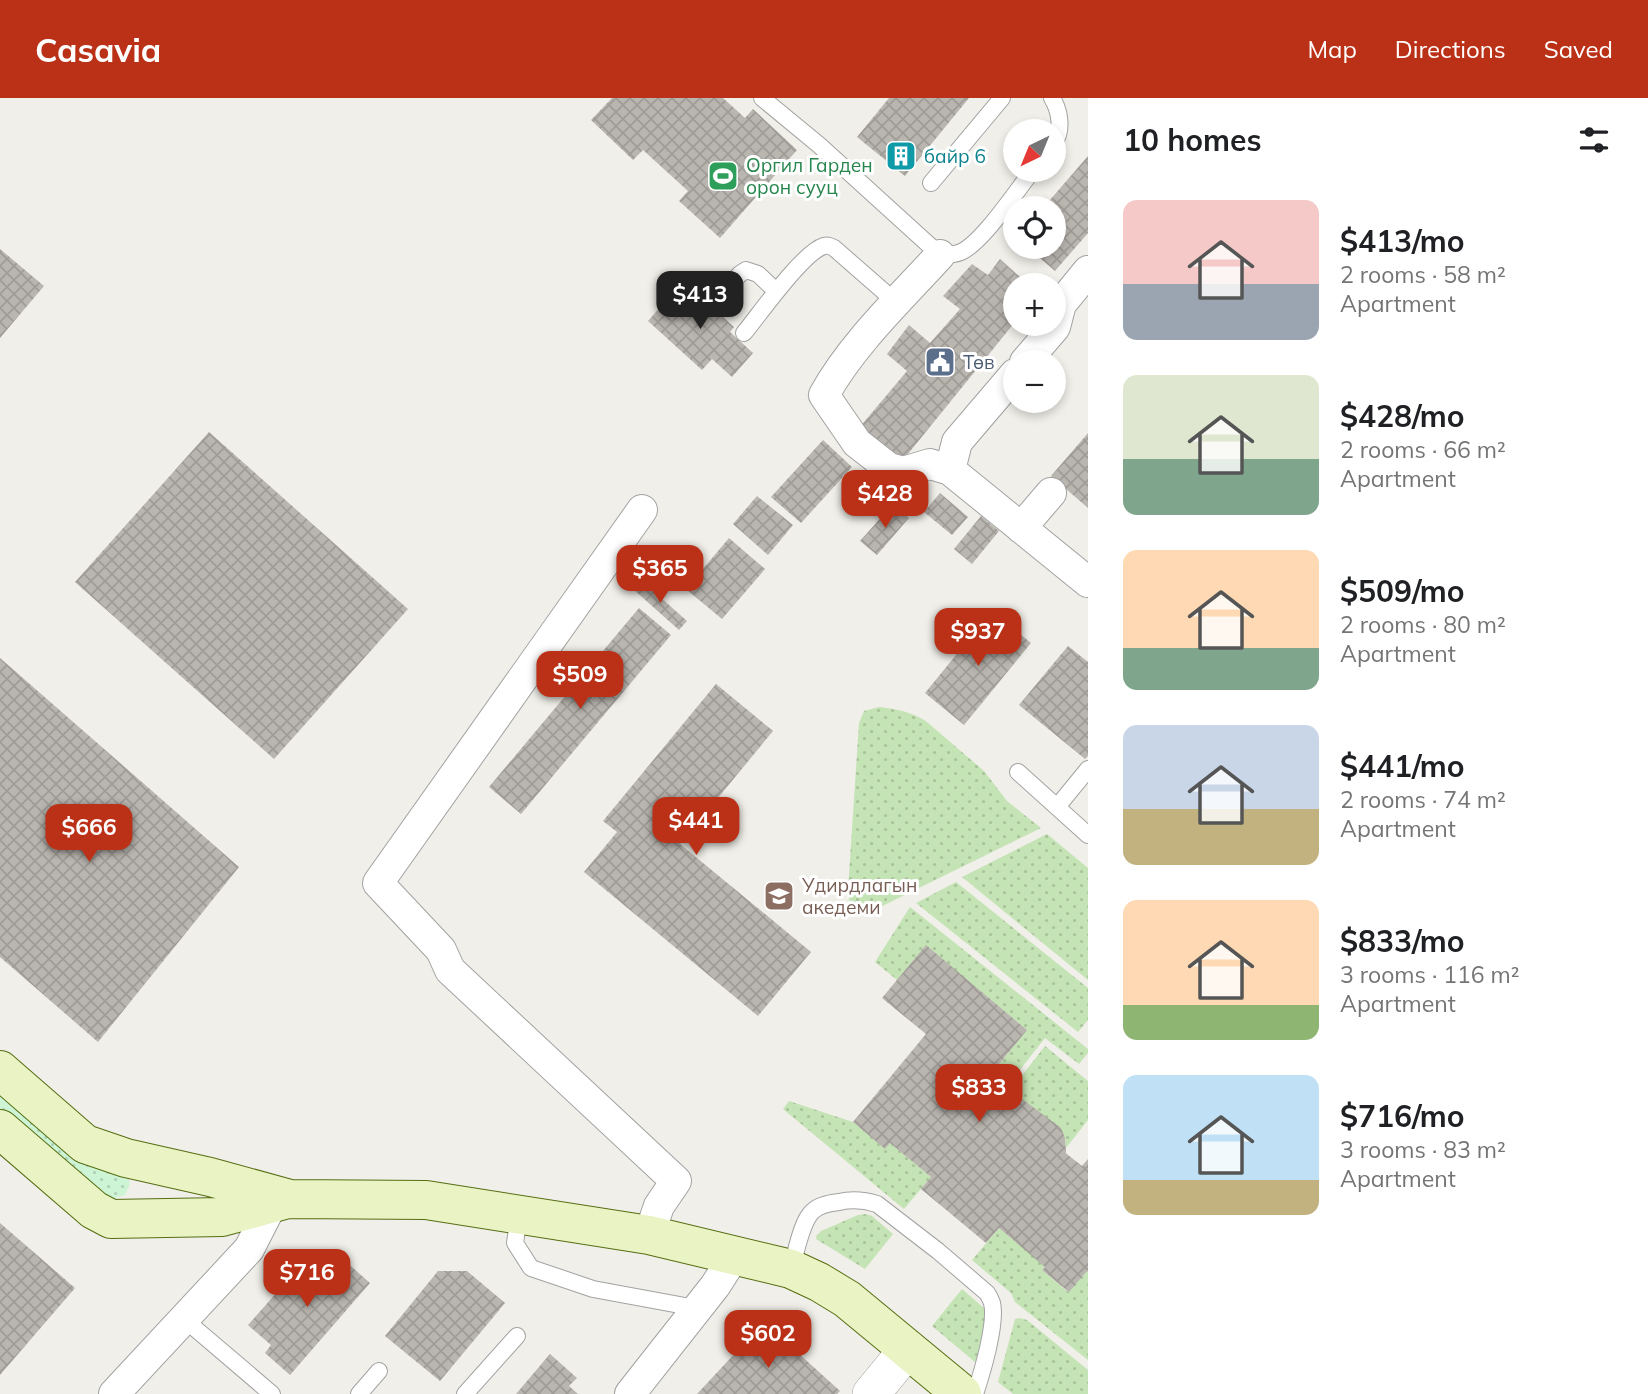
<!DOCTYPE html>
<html lang="en">
<head>
<meta charset="utf-8">
<style>
  :root { --surface:#fff; --page:#f6f6f6; --text:#202124; --muted:#757577; --accent:#bb3117 }
  body { margin:0; font-family:Mulish,sans-serif; background:var(--page); color:var(--text); height:100vh; display:flex; flex-direction:column; font-size:26px; white-space:nowrap }
  * { box-sizing:border-box; margin:0 }
  p { font-size:23px; color:var(--muted) }
  .icon { flex:none; width:38px; height:38px; fill:none; stroke:currentColor; stroke-width:2; stroke-linecap:round; stroke-linejoin:round }
  .map { position:relative; flex:1; overflow:hidden }
  .drawer { display:flex; flex-direction:column; background:var(--surface); width:560px }
  .drawer>* { flex:none }
  .needle { width:46px; rotate:223deg }
  .controls { position:absolute; left:1003px; top:21px; display:grid; gap:14px }
  .controls a { display:grid; place-items:center; width:63px; height:63px; border-radius:50%; background:var(--surface); box-shadow:0 4px 10px #0003; font-size:35px }
  .price { position:absolute; translate:-50% -60px; padding:0 16px; border-radius:14px; background:var(--accent); color:#fff; font-size:23px; line-height:46px; filter:drop-shadow(0 2px 4px #0008) }
  .price::after { content:''; position:absolute; left:50%; top:42px; width:21px; height:16px; margin-left:-10px; background:inherit; clip-path:polygon(0 0,100% 0,50% 100%) }
  .price.selected { background:#222; color:#fff }
  ul { padding:0; list-style:none }
  li { display:flex; align-items:center; gap:21px; height:175px; padding:0 35px }
  li span { display:grid; place-items:center; flex:none; width:196px; height:140px; border-radius:14px; color:#555 }
  li>.icon { margin-inline-start:auto }
  span .icon { width:84px; height:84px; fill:#fffc; stroke-width:1 }
  li b { font-size:30px }
  h2 { display:flex; justify-content:space-between; align-items:center; height:84px; padding:0 35px; font-size:30px }
  header { display:flex; align-items:center; gap:42px; box-sizing:border-box; height:98px; padding:0 35px; background:var(--accent); color:#fff }
  header strong { font-size:33px }
  nav { display:flex; gap:38px; margin-inline-start:auto; font-size:24px }
  main { display:flex; flex:1; min-height:0 }
  .map>svg:first-child { display:block }
</style>
</head>
<body>
<header>
<strong>Casavia</strong>
<nav><a>Map</a><a>Directions</a><a>Saved</a></nav>
</header>
<main>
<div class="map">
<svg width="1088" height="1296" viewBox="0 0 1088 1296">
  <defs>
    <pattern id="grass-dots" width="8" height="8" patternUnits="userSpaceOnUse" patternTransform="scale(1.75)"><rect width="8" height="8" fill="#c5e4b5"/><path d="M2 2h.1M6 6h.1" fill="none" stroke="#a9c39b" stroke-width="1.8" stroke-linecap="round"/></pattern>
    <pattern id="park-dots" width="8" height="8" patternUnits="userSpaceOnUse" patternTransform="scale(1.75)"><rect width="8" height="8" fill="#ccf4d5"/><path d="M2 2h.1M6 6h.1" fill="none" stroke="#afd1b7" stroke-width="1.8" stroke-linecap="round"/></pattern>
    <pattern id="building-cross-hatch" width="8" height="8" patternUnits="userSpaceOnUse" patternTransform="scale(1.75)"><rect width="8" height="8" fill="#b9b5af"/><path d="M0 0l8 8M0 8l8-8" fill="none" stroke="#9f9b96"/></pattern>
  </defs>
  <rect width="100%" height="100%" fill="#f0efe9"/>
  <path fill="url(#grass-dots)" d="M 879,609 C 896,611 913,614 927,624 L 984,673 L 1007,703 L 1041,730 L 860,819 L 855,818 L 849,802 L 848,792 L 859,625 L 864,613 Z
    M 1047,736 L 1088,770 L 1088,882 L 962,779 Z
    M 956,784 L 1088,890 L 1088,922 L 1078,934 L 916,805 Z
    M 910,809 L 1088,951 L 1088,955 L 1079,966 L 1045,940 L 997,1001 L 981,988 L 1027,932 L 926,848 L 897,882 L 875,864 Z
    M 1045,948 L 1088,983 L 1088,1022 L 1066,1050 L 1065,1040 L 1009,1000 L 1003,1002 Z
    M 789,1003 L 853,1024 L 885,1051 L 890,1045 L 931,1079 L 904,1111 L 783,1011 Z
    M 866,1116 L 872,1118 L 893,1136 L 865,1171 L 816,1141 L 817,1137 L 821,1133 L 858,1117 Z
    M 999,1130 L 1045,1168 L 1042,1172 L 1068,1194 L 1088,1172 L 1088,1262 L 1015,1204 L 1011,1195 L 972,1162 Z
    M 962,1191 L 985,1211 L 988,1220 L 978,1262 L 975,1264 L 932,1228 Z
    M 1019,1220 L 1027,1222 L 1088,1272 L 1088,1296 L 1013,1296 L 998,1284 L 1014,1225 L 1015,1221 Z"/>
  <path fill="url(#park-dots)" d="M 0,989 L 124,1070 L 130,1086 L 125,1097 L 111,1101 L 0,1019 Z"/>
  <path fill="url(#building-cross-hatch)" d="M 612,0 L 723,0 L 745,20 L 753,11 L 797,52 L 720,140 L 679,103 L 688,93 L 643,52 L 633,62 L 591,22 Z
    M 889,0 L 969,0 L 905,78 L 857,39 Z
    M 1088,58 L 1088,135 L 1055,173 L 1027,149 L 1054,149 L 1054,110 L 1043,110 Z
    M 0,151 L 44,188 L 0,240 Z
    M 1000,161 L 1029,187 L 1015,187 L 1015,224 L 899,367 L 859,330 L 907,273 L 887,256 L 909,227 L 930,245 L 960,211 L 943,198 L 972,166 L 988,177 Z
    M 683,183 L 734,229 L 730,234 L 753,255 L 732,279 L 712,261 L 702,272 L 648,223 Z
    M 209,334 L 408,511 L 274,661 L 75,484 Z
    M 1088,335 L 1088,410 L 1051,378 Z
    M 823,342 L 852,369 L 801,425 L 771,399 Z
    M 940,395 L 968,419 L 952,437 L 924,414 Z
    M 757,398 L 793,427 L 768,457 L 733,426 Z
    M 893,406 L 909,420 L 877,457 L 860,443 Z
    M 981,418 L 999,433 L 972,466 L 954,451 Z
    M 729,440 L 765,471 L 722,521 L 686,491 Z
    M 641,482 L 687,523 L 679,532 L 633,491 Z
    M 639,510 L 671,537 L 521,716 L 489,689 Z
    M 992,513 L 1031,545 L 964,627 L 925,595 Z
    M 1068,548 L 1088,564 L 1088,658 L 1085,661 L 1019,607 Z
    M 0,560 L 239,769 L 98,944 L 0,859 Z
    M 716,586 L 773,633 L 680,746 L 811,854 L 758,918 L 584,774 L 617,734 L 603,723 Z
    M 926,847 L 1027,932 L 981,988 L 999,1003 L 1009,1000 L 1021,1000 L 1061,1030 L 1065,1040 L 1066,1055 L 1068,1057 L 1082,1068 L 1088,1061 L 1088,1172 L 1069,1194 L 1042,1172 L 1045,1169 L 999,1130 L 986,1145 L 921,1091 L 931,1079 L 890,1045 L 885,1051 L 853,1024 L 926,936 L 882,900 Z
    M 0,1125 L 75,1190 L 0,1277 Z
    M 315,1151 L 336,1170 L 344,1162 L 370,1185 L 290,1277 L 265,1255 L 271,1247 L 248,1227 Z
    M 438,1173 L 467,1173 L 505,1205 L 440,1283 L 385,1238 Z
    M 764,1224 L 840,1293 L 837,1296 L 697,1296 Z
    M 550,1256 L 577,1280 L 569,1288 L 578,1296 L 516,1296 Z"/>
  <g fill="none" stroke-linecap="round" stroke-linejoin="round">
    <g stroke="#a2a2a2" stroke-width="18">
      <path id="service" d="M 762,0 L 819,47 L 940,157 C 948,157 954,157 961,154 C 983,144 1017,92 1033,72
        M 1052,0 C 1060,13 1063,32 1054,45
        M 931,85 L 1002,0
        M 720,197 L 740,176 L 746,172 L 758,176 L 776,193
        M 744,235 C 759,217 803,154 824,148 C 828,147 830,148 834,150 L 897,205
        M 1018,674 L 1088,737
        M 1057,709 L 1088,671
        M 519,1117 L 515,1145 L 531,1170 L 593,1191 L 696,1210
        M 791,1171 C 796,1156 801,1123 813,1113 C 819,1107 830,1105 839,1104 C 852,1101 864,1102 877,1106 L 938,1153 L 987,1195 C 989,1198 991,1202 992,1205 C 997,1225 982,1275 975,1296
        M 184,1221 L 272,1296
        M 359,1296 L 379,1273
        M 465,1296 L 517,1238"/>
    </g>
    <g stroke="#a2a2a2" stroke-width="32">
      <path id="minor" d="M 940,157 C 901,200 852,246 824,297 L 857,345 L 889,370 L 903,374 L 930,366 L 950,372 L 1088,484
        M 1025,264 L 1055,229 L 1061,206 L 1088,173
        M 950,372 L 957,344 L 1015,276
        M 642,412 L 378,785 L 441,852 L 450,872 L 676,1083 L 659,1108 L 649,1137
        M 1021,430 L 1051,395
        M 114,1296 L 249,1151 L 272,1106
        M 630,1296 L 715,1188 L 735,1157"/>
    </g>
    <g stroke="#a2a2a2" stroke-width="38">
      <path id="tertiary" d="M 871,1296 L 908,1251"/>
    </g>
    <g stroke="#566e12" stroke-width="40">
      <path id="secondary" d="M 0,972 L 85,1046 L 126,1060 L 210,1079 L 290,1101 L 426,1102 L 649,1137 L 791,1171 L 819,1184 L 847,1201 L 962,1296
        M 0,1031 L 94,1112 L 111,1121 L 222,1119 L 288,1101"/>
    </g>
    <use href="#service" stroke="#fff" stroke-width="16"/>
    <use href="#minor" stroke="#fff" stroke-width="30"/>
    <use href="#tertiary" stroke="#fff" stroke-width="37"/>
    <use href="#secondary" stroke="#e9f3c4" stroke-width="38"/>
  </g>
  <defs>
    <g id="building-square" transform="scale(1.575)"><rect x="-9" y="-9" width="18" height="18" rx="4" fill="#0f9aa8" stroke="#fff"/><path d="M-4-6H4V6H1V3H-1V6H-4ZM-2.5-4.3h1.7v1.8h-1.7ZM.8-4.3h1.7v1.8H.8ZM-2.5-1h1.7V.8h-1.7ZM.8-1h1.7V.8H.8Z" fill="#fff"/></g>
    <g id="stadium-square" transform="scale(1.575)"><rect x="-9" y="-9" width="18" height="18" rx="4" fill="#2e9e5b" stroke="#fff"/><path d="M0-5a6.5 5 0 1 0 0 10a6.5 5 0 1 0 0-10ZM-3.5-1.8h7v3.6h-7Z" fill="#fff"/></g>
    <g id="civic-square" transform="scale(1.575)"><rect x="-9" y="-9" width="18" height="18" rx="4" fill="#5c6f8a" stroke="#fff"/><path d="M-.6-6.5H3V-4.5H.6V-3L4-1V1h2V6H-6V1h2V-1L-.6-3ZM-1.2 2.5V6h2.4V2.5Z" fill="#fff"/></g>
    <g id="university-square" transform="scale(1.575)"><rect x="-9" y="-9" width="18" height="18" rx="4" fill="#8d6e63" stroke="#fff"/><path d="M0-5L7-2L0 1L-7-2ZM-4 1L0 2.5L4 1V4Q0 6-4 4Z" fill="#fff"/></g>
  </defs>
  <g fill-rule="evenodd">
    <use href="#building-square" x="901" y="58"/>
    <use href="#stadium-square" x="723" y="78"/>
    <use href="#civic-square" x="940" y="264"/>
    <use href="#university-square" x="779" y="798"/>
  </g>
  <g text-anchor="middle" stroke-width="6" stroke-linejoin="round" paint-order="stroke">
    <g font-size="19" fill="#0d838f" stroke="#fff" text-anchor="start">
      <text x="924" y="65">байр 6</text>
    </g>
    <g font-size="19" fill="#27864d" stroke="#fff" text-anchor="start">
      <text x="746" y="74">Оргил Гарден<tspan x="746" dy="22">орон сууц</tspan></text>
    </g>
    <g font-size="19" fill="#4e5e75" stroke="#fff" text-anchor="start">
      <text x="963" y="271">Төв</text>
    </g>
    <g font-size="19" fill="#785e54" stroke="#fff" text-anchor="start">
      <text x="802" y="794">Удирдлагын<tspan x="802" dy="22">акедеми</tspan></text>
    </g>
  </g>
</svg>
<div class="controls">
<a><svg class="needle" viewBox="-14 -14 28 28"><path d="M0-13l5 13h-10z" fill="#e53935"/><path d="M0 13l5-13h-10z" fill="#757577"/></svg></a>
<a><svg class="icon" aria-label="locate" viewBox="0 0 24 24"><circle cx="12" cy="12" r="6"/><path d="M12 2v4M12 18v4M2 12h4M18 12h4"/></svg></a>
<a>+</a>
<a>−</a>
</div>
<b class="price selected" style="left:700px;top:233px">$413</b>
<b class="price" style="left:885px;top:432px">$428</b>
<b class="price" style="left:660px;top:507px">$365</b>
<b class="price" style="left:978px;top:570px">$937</b>
<b class="price" style="left:580px;top:613px">$509</b>
<b class="price" style="left:696px;top:759px">$441</b>
<b class="price" style="left:89px;top:766px">$666</b>
<b class="price" style="left:979px;top:1026px">$833</b>
<b class="price" style="left:307px;top:1211px">$716</b>
<b class="price" style="left:768px;top:1272px">$602</b>
</div>
<section class="drawer">
<h2>10 homes<svg class="icon" aria-label="filters" viewBox="0 0 24 24"><path d="M4 7h16M4 17h16"/><circle cx="9" cy="7" r="2"/><circle cx="15" cy="17" r="2"/></svg></h2>
<ul>
<li><span style="background:linear-gradient(#f6c9c9 60%,#9aa5b1 0)"><svg class="icon" aria-label="home" viewBox="0 0 24 24"><path d="M3 11l9-7 9 7M6 9v11h12V9"/></svg></span><div><b>$413/mo</b><p>2 rooms · 58 m²</p><p>Apartment</p></div></li>
<li><span style="background:linear-gradient(#dfe7d0 60%,#7fa58c 0)"><svg class="icon" aria-label="home" viewBox="0 0 24 24"><path d="M3 11l9-7 9 7M6 9v11h12V9"/></svg></span><div><b>$428/mo</b><p>2 rooms · 66 m²</p><p>Apartment</p></div></li>
<li><span style="background:linear-gradient(#ffd9b3 70%,#7fa58c 0)"><svg class="icon" aria-label="home" viewBox="0 0 24 24"><path d="M3 11l9-7 9 7M6 9v11h12V9"/></svg></span><div><b>$509/mo</b><p>2 rooms · 80 m²</p><p>Apartment</p></div></li>
<li><span style="background:linear-gradient(#c9d6e8 60%,#c2b280 0)"><svg class="icon" aria-label="home" viewBox="0 0 24 24"><path d="M3 11l9-7 9 7M6 9v11h12V9"/></svg></span><div><b>$441/mo</b><p>2 rooms · 74 m²</p><p>Apartment</p></div></li>
<li><span style="background:linear-gradient(#ffd9b3 75%,#8fb573 0)"><svg class="icon" aria-label="home" viewBox="0 0 24 24"><path d="M3 11l9-7 9 7M6 9v11h12V9"/></svg></span><div><b>$833/mo</b><p>3 rooms · 116 m²</p><p>Apartment</p></div></li>
<li><span style="background:linear-gradient(#bfe0f5 75%,#c2b280 0)"><svg class="icon" aria-label="home" viewBox="0 0 24 24"><path d="M3 11l9-7 9 7M6 9v11h12V9"/></svg></span><div><b>$716/mo</b><p>3 rooms · 83 m²</p><p>Apartment</p></div></li>
</ul>
</section>
</main>
</body>
</html>
